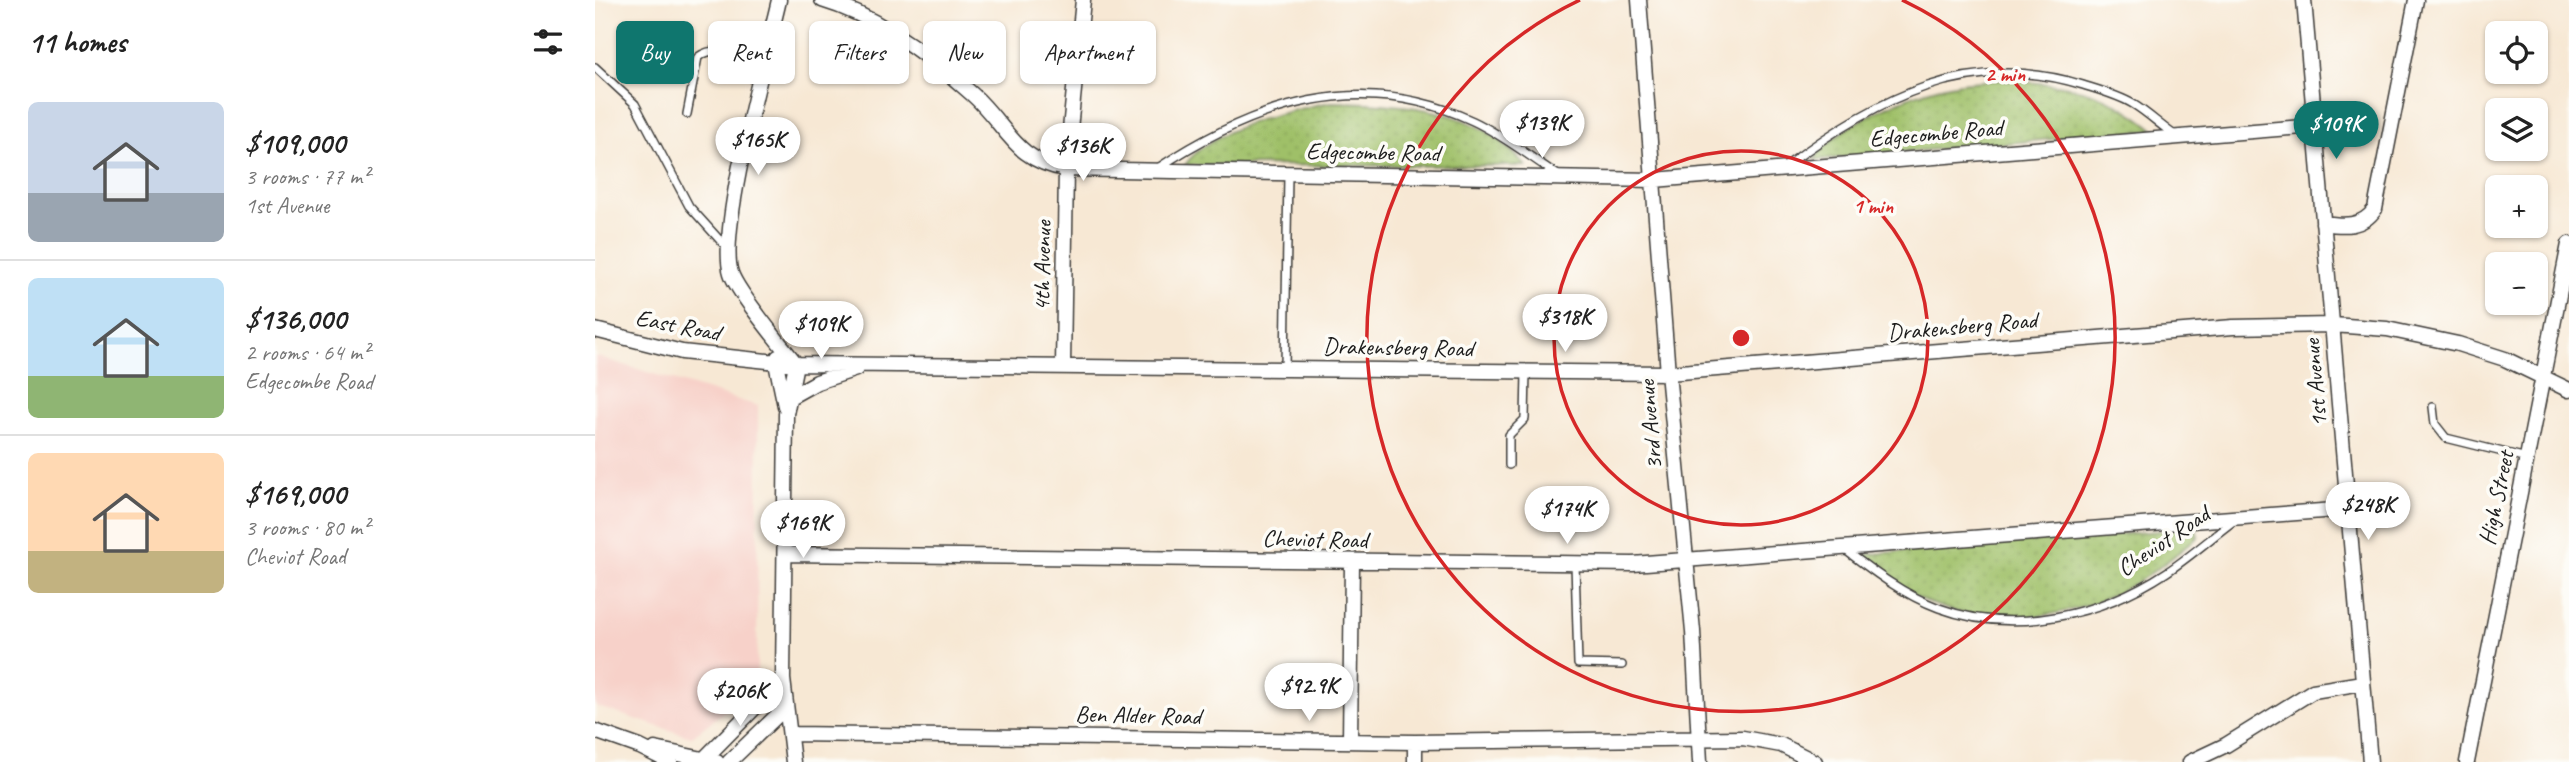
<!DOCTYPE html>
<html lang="en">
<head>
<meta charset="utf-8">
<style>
  :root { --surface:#fff; --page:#f6f6f6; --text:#222; --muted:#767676; --line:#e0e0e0; --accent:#0f766e }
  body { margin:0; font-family:Caveat,sans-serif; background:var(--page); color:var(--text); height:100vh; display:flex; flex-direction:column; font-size:26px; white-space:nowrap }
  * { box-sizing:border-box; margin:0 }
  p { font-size:23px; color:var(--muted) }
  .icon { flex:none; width:38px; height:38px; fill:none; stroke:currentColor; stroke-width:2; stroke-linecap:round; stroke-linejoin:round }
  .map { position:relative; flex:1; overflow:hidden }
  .panel { display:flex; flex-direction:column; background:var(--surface); width:595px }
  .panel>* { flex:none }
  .banner { position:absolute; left:21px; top:21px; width:665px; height:63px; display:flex; gap:14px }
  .controls { position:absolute; left:1890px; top:21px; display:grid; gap:14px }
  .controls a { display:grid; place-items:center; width:63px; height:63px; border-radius:10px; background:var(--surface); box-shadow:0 2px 5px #0004; font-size:35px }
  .price { position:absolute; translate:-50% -60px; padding:0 16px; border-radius:24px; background:#fff; color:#222; font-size:23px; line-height:46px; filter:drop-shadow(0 2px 4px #0008) }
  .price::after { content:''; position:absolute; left:50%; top:42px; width:21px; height:16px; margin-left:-10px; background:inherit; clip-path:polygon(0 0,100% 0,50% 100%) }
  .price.current { background:var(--accent); color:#fff }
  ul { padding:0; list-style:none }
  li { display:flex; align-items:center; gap:21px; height:175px; padding:0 28px }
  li+li { border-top:2px solid var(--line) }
  li span { display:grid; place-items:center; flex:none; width:196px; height:140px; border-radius:10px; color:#555 }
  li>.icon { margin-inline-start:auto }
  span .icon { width:84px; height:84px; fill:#fffc; stroke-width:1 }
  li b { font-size:30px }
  h2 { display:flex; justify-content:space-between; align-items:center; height:84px; padding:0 28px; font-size:30px }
  .tag { padding:0 24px; border-radius:10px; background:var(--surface); box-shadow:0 2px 5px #0004; font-size:24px; line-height:63px }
  .tag.current { background:var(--accent); color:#fff }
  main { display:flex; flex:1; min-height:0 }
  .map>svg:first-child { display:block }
</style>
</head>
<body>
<main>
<section class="panel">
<h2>11 homes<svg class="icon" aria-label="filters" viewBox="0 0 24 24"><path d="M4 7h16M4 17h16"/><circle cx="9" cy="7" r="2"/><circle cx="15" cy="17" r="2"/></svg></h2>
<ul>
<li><span style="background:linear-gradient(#c9d6e8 65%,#9aa5b1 0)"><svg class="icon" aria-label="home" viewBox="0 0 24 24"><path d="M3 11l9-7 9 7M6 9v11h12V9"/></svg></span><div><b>$109,000</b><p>3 rooms · 77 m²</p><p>1st Avenue</p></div></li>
<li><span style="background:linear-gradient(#bfe0f5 70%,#8fb573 0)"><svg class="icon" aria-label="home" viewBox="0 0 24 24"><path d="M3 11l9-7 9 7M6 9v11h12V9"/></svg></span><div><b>$136,000</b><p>2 rooms · 64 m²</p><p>Edgecombe Road</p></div></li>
<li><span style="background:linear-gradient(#ffd9b3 70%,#c2b280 0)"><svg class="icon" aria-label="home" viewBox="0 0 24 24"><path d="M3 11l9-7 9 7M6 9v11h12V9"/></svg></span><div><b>$169,000</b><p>3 rooms · 80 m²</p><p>Cheviot Road</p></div></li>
</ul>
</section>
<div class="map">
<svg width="1974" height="762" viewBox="0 0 1974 762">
  <defs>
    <pattern id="grass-dots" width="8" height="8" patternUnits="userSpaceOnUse" patternTransform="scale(1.75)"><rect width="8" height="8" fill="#9fc068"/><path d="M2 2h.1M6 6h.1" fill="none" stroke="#88a45a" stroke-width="1.8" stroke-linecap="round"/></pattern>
  </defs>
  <rect width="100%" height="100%" fill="#fdfcf7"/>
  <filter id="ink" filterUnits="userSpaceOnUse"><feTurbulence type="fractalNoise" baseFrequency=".0143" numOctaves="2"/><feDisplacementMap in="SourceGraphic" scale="14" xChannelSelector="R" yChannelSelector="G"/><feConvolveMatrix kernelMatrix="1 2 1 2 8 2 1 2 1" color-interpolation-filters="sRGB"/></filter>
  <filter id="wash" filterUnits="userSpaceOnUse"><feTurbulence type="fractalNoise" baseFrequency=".00686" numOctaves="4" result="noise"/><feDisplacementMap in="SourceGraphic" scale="28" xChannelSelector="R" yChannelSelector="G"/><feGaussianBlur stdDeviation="1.57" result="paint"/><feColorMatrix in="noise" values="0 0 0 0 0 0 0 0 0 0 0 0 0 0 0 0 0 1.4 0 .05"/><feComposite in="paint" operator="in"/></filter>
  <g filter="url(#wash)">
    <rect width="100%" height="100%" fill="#f7e8d4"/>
    <path fill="#f7d1c9" d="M 0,356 L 163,406 L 162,686 L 96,737 L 0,706 Z"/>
    <path fill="url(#grass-dots)" stroke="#5e6e42" stroke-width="2" d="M 1403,80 C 1472,85 1504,85 1560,130 L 1219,160 C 1240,125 1319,91 1360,84 C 1374,81 1389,81 1403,80 Z
      M 736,102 C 790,103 859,105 904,140 C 914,147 922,157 931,166 L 590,165 C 617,127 692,111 736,102 Z
      M 1601,528 L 1603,537 C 1585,551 1567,567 1547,579 C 1484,619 1400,631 1330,601 C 1307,591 1285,570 1264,555 Z"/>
  </g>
  <g filter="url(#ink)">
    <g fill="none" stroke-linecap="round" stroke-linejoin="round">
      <g stroke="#3d3b38" stroke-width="10">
        <path id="lane" d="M 0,67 L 40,104 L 94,206 L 132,248
          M 92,114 L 103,57 C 121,43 150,55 170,59
          M 1191,166 C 1280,99 1374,49 1488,85 C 1504,90 1523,95 1538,104 C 1553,113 1566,126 1581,136
          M 563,168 C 659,104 766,68 878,121 C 908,135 935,157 963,175
          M 690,368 L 693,174
          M 1838,407 L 1840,424 L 1851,438 L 1932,458
          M 914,465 L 914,435 L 930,419 L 931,372
          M 1249,549 C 1279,572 1309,595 1344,608 C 1419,636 1507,615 1572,572 C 1596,556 1617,537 1640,520
          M 980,564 L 983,664 L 1027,665"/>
      </g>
      <g stroke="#3d3b38" stroke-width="17">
        <path id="street" d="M 184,0 C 172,53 122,231 136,273 C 142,292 187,346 201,364
          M 227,0 C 282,16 335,56 377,94 C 412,125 419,161 471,169 L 1059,180 L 1720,126
          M 1044,0 L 1073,373 L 1098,631 L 1105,762
          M 1709,0 L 1775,762
          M 1728,223 C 1748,226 1767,228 1780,209 L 1821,0
          M 0,330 L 87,352 L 201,364 L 1073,373 L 1638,327 L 1738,325 L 1792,329 L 1863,344 L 1910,359 L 1974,390
          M 183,357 L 181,363 L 190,406
          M 468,366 L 471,169 L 488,0
          M 195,397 L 222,382 L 261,369
          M 190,554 L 1038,564 L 1753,509
          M 0,731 L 45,747 L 75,762
          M 196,734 L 820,742 L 1148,738 L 1186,745 L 1220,762
          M 755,741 L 757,563
          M 60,749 L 122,762
          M 106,762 L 188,679
          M 134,762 L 191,707
          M 198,762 L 188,679 L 191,414 L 201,364
          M 820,762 L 820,742
          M 1595,762 L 1631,745 L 1718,691 L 1767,683
          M 1872,762 L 1974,244"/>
      </g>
      <use href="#lane" stroke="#fff" stroke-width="7"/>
      <use href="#street" stroke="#fff" stroke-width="14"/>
    </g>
  </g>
  <g fill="none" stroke="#d62828" stroke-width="3.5">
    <circle cx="1146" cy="338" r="187"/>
    <path d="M1307 0A374 374 0 1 1 985 0"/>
  </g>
  <g text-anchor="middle" stroke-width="7" stroke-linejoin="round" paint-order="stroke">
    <g font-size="24" fill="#1c1c1c" stroke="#fdfcf7">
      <text transform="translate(1341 133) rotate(-5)" y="8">Edgecombe Road</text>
      <text transform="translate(778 152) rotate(1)" y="8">Edgecombe Road</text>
      <text transform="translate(447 266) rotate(-89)" y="8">4th Avenue</text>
      <text transform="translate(83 325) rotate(11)" y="8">East Road</text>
      <text transform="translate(1367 326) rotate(-5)" y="8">Drakensberg Road</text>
      <text transform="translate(803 347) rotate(1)" y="8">Drakensberg Road</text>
      <text transform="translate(1720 383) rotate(-95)" y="8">1st Avenue</text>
      <text transform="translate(1055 425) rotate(-95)" y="8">3rd Avenue</text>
      <text transform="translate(1901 498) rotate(-78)" y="8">High Street</text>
      <text transform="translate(720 539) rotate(1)" y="8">Cheviot Road</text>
      <text transform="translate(1568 541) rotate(-34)" y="8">Cheviot Road</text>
      <text transform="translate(543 715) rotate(1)" y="8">Ben Alder Road</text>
    </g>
  </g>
  <circle cx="1146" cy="338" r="10" fill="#d62828" stroke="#fdfcf7" stroke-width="3.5"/>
  <g font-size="21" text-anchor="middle" font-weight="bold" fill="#d62828" stroke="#fdfcf7" stroke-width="7" stroke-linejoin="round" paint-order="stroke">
    <text x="1410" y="81">2 min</text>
    <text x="1278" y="213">1 min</text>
  </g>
</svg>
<div class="controls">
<a><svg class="icon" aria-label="locate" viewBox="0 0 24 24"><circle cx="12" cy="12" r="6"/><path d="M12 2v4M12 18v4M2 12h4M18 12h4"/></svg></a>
<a><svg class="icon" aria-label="layers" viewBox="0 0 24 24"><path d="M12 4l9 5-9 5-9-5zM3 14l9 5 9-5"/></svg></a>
<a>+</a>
<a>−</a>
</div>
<b class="price" style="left:947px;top:160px">$139K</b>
<b class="price current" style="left:1741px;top:161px">$109K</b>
<b class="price" style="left:163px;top:177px">$165K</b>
<b class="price" style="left:488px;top:183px">$136K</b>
<b class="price" style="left:970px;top:354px">$318K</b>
<b class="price" style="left:226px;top:361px">$109K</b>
<b class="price" style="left:1773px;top:542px">$248K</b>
<b class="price" style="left:972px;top:546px">$174K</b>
<b class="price" style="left:208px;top:560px">$169K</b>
<b class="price" style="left:714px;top:723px">$92.9K</b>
<b class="price" style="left:145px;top:728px">$206K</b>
<div class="banner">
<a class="tag current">Buy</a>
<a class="tag">Rent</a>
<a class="tag">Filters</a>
<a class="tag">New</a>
<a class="tag">Apartment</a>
</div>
</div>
</main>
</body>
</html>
